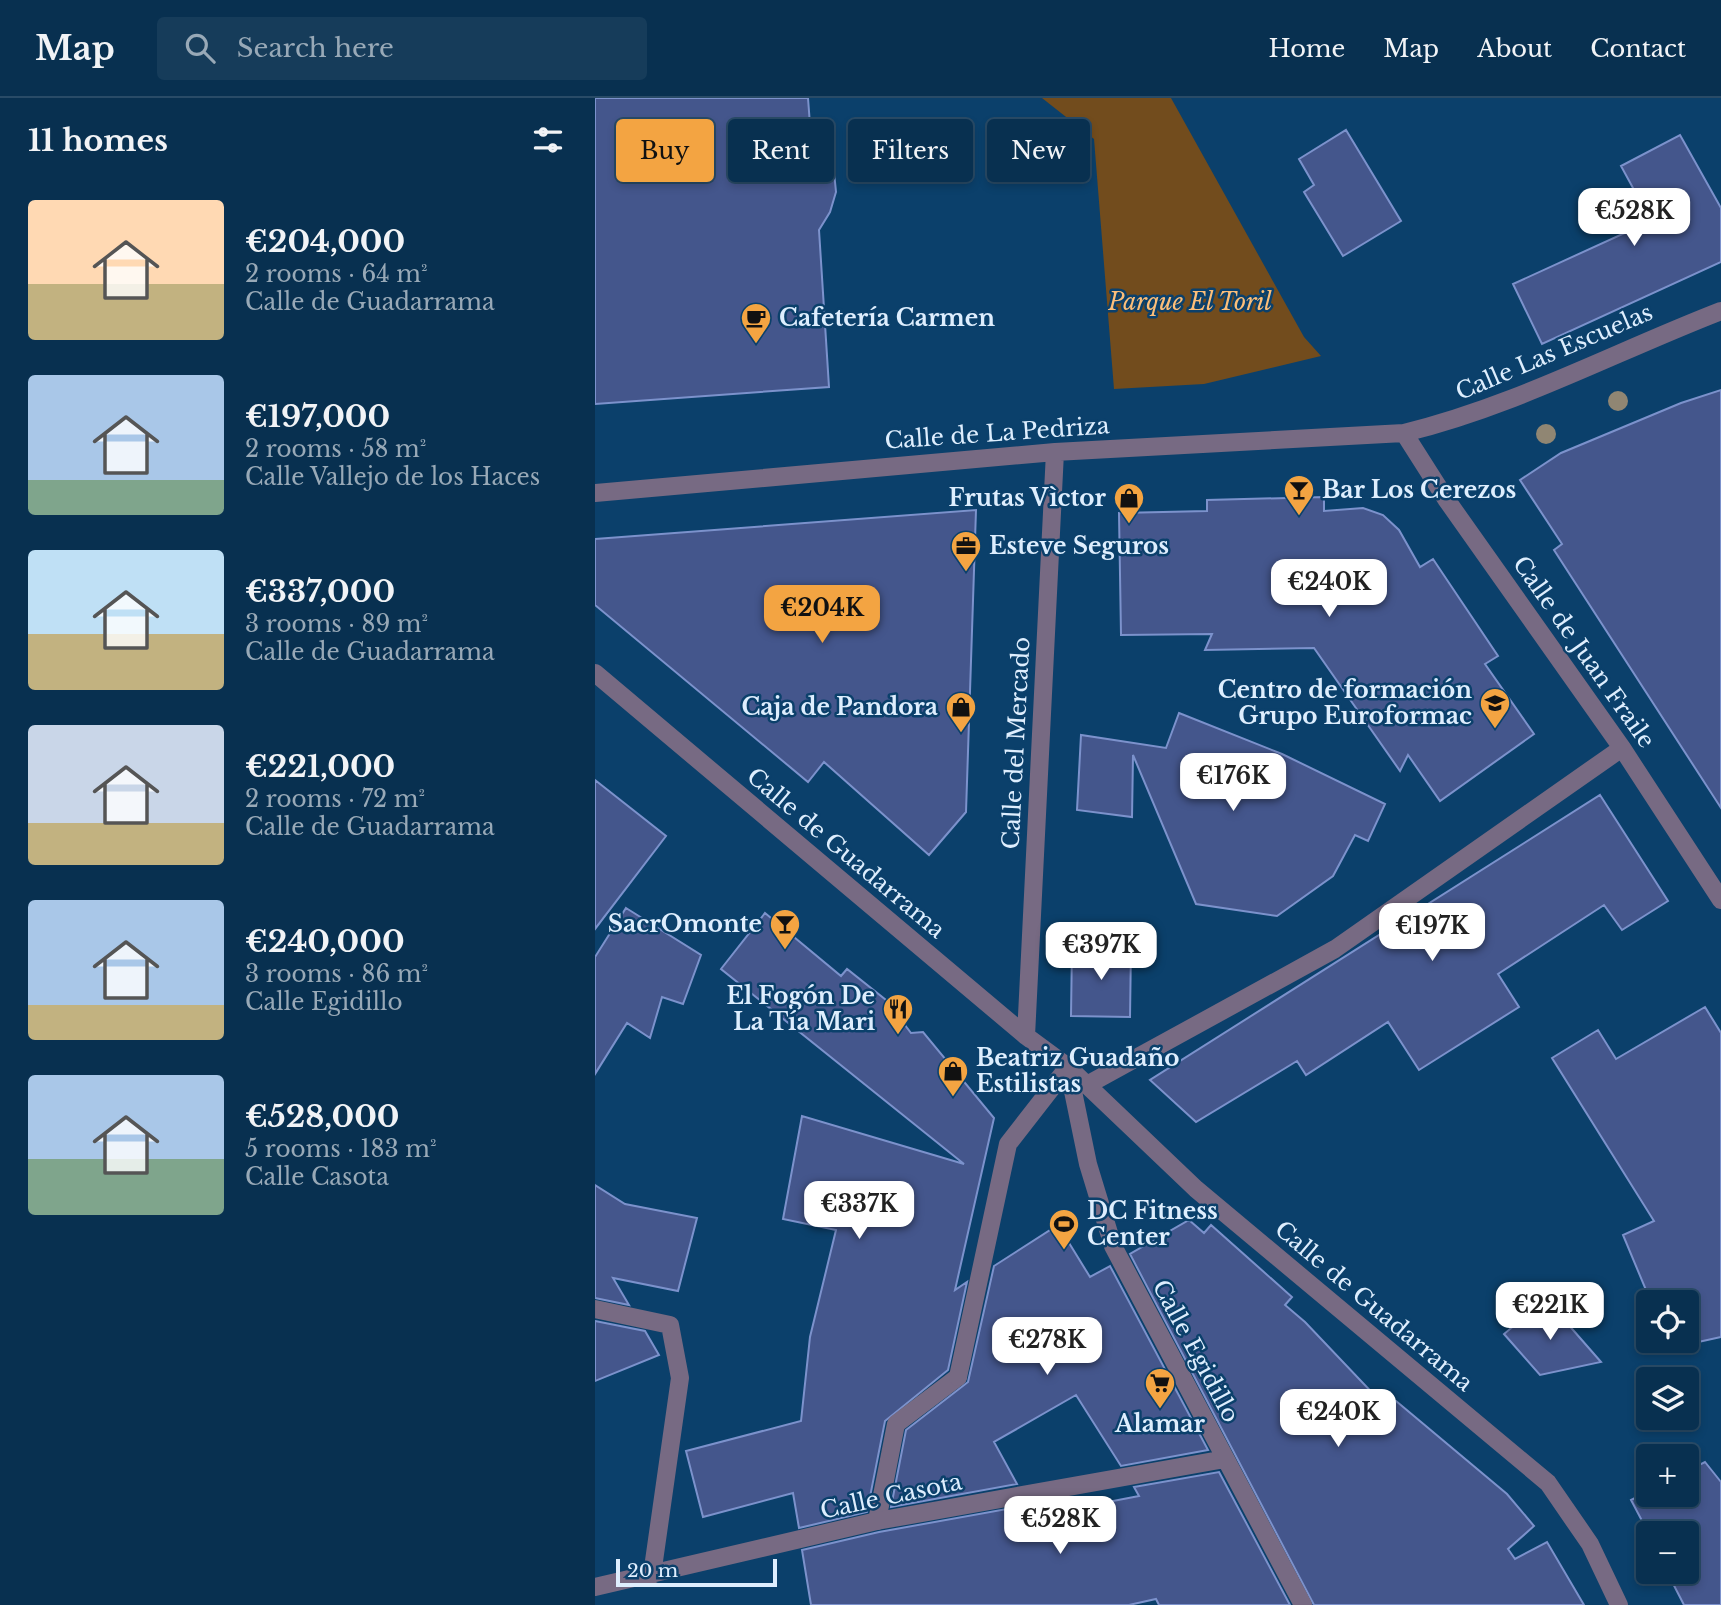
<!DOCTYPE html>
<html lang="en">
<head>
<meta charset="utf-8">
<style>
  :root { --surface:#083050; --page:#163c5a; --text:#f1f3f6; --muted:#98a9b7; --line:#294b67; --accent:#f3a442 }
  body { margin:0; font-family:"Libre Baskerville",serif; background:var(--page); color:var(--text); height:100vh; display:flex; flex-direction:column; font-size:26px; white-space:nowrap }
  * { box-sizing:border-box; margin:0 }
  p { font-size:23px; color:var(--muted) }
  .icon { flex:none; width:38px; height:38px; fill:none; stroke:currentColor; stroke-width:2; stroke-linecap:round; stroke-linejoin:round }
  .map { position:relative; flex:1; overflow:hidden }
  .side { display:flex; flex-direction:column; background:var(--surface); width:595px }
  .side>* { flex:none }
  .hud { position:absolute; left:21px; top:21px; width:665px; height:63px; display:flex; gap:14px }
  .fabs { position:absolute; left:1041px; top:1192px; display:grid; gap:14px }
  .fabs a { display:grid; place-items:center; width:63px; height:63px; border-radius:7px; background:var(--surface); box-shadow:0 4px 10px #0003,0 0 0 2px var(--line); font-size:35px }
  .scale { position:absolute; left:21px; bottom:18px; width:161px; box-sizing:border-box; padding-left:7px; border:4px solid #deeefe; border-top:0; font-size:19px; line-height:24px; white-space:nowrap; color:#deeefe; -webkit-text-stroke:5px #0b406b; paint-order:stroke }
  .price { position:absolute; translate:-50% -60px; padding:0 16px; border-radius:14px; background:#fff; color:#222; font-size:23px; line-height:46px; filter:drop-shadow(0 2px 4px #0008) }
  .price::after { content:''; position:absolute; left:50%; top:42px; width:21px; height:16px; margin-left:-10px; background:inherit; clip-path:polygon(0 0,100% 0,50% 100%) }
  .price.selected { background:var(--accent); color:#111 }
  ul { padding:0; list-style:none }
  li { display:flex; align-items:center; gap:21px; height:175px; padding:0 28px }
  li span { display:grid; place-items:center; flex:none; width:196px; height:140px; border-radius:7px; color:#555 }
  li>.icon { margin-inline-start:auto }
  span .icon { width:84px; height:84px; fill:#fffc; stroke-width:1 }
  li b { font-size:30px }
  h2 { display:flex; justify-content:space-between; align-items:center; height:84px; padding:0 28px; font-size:30px }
  .chip { padding:0 24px; border-radius:7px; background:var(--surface); box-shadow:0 4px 10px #0003,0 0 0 2px var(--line); font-size:24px; line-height:63px }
  .chip.selected { background:var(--accent); color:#111 }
  header { display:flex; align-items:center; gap:42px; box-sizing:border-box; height:98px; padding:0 35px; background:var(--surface); border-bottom:2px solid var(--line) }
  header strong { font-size:33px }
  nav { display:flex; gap:38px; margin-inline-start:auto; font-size:24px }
  .search { width:490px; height:63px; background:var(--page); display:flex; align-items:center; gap:18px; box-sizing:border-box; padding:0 24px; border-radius:7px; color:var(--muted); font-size:26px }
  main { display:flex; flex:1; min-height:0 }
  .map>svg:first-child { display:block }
</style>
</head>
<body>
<header>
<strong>Map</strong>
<div class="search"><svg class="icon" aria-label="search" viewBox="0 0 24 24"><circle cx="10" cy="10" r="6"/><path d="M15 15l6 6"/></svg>Search here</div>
<nav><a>Home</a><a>Map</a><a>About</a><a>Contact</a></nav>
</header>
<main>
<section class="side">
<h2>11 homes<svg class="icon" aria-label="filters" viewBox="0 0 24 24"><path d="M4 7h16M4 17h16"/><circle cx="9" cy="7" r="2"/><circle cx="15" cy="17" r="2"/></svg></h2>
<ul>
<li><span style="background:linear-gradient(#ffd9b3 60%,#c2b280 0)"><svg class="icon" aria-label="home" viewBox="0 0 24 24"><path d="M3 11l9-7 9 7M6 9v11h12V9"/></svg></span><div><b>€204,000</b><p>2 rooms · 64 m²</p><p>Calle de Guadarrama</p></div></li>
<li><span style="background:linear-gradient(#a9c7e8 75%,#7fa58c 0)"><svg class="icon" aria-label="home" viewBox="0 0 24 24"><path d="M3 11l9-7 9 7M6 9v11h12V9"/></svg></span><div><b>€197,000</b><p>2 rooms · 58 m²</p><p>Calle Vallejo de los Haces</p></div></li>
<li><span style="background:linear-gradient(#bfe0f5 60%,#c2b280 0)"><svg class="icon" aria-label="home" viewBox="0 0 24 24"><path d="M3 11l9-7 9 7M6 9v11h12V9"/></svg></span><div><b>€337,000</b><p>3 rooms · 89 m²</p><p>Calle de Guadarrama</p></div></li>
<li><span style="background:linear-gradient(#c9d6e8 70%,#c2b280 0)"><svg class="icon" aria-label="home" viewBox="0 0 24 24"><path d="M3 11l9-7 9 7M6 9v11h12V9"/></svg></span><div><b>€221,000</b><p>2 rooms · 72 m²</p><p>Calle de Guadarrama</p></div></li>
<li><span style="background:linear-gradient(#a9c7e8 75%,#c2b280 0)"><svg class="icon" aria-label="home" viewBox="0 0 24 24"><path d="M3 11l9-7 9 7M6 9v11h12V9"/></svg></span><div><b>€240,000</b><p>3 rooms · 86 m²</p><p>Calle Egidillo</p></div></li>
<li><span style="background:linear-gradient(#a9c7e8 60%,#7fa58c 0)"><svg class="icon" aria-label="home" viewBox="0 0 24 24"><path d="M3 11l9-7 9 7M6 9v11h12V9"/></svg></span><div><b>€528,000</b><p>5 rooms · 183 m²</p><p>Calle Casota</p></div></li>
</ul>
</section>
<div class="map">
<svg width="1126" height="1507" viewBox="0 0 1126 1507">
  <rect width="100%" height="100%" fill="#0b406b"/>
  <path fill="#724c1d" d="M 447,0 L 576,0 L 709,239 L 726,258 L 609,286 L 519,291 L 499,41 Z"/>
  <path fill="#44568c" stroke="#7c92cc" stroke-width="2" d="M 0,0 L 213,0 L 216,40 L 230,55 L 239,74 L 241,94 L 235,114 L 224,132 L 234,289 L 0,306 Z
    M 751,32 L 806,123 L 748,158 L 709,94 L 719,87 L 704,61 Z
    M 1085,37 L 1126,110 L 1126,164 L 947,246 L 918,186 L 1056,123 L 1026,68 Z
    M 1126,292 L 1126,710 L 959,452 L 967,446 L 925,382 L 966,355 L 1086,305 Z
    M 729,399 L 729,413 L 768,410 L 788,417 L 804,432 L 825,469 L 838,461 L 903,558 L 890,566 L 939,636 L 845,703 L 813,657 L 805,673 L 719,550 L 610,552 L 617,536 L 526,537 L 524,415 L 612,413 L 612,402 Z
    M 381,412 L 371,714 L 334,757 L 229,664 L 213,684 L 0,507 L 0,441 Z
    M 584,615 L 687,656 L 790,706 L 773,743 L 760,737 L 738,778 L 682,818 L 601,806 L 538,657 L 537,719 L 482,712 L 486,637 L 571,650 Z
    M 0,682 L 71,738 L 0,831 Z
    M 1005,697 L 1073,803 L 1027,832 L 1009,807 L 903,876 L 924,909 L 824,972 L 793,924 L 711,977 L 702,963 L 601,1024 L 555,982 Z
    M 31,810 L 106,857 L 88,906 L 67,899 L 55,940 L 32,925 L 0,976 L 0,859 Z
    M 170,815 L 246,878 L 252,871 L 291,902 L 316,935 L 328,934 L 399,1020 L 360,1192 L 372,1184 L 353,1272 L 290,1323 L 272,1414 L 204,1430 L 198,1395 L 108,1419 L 91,1353 L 206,1323 L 215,1239 L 241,1132 L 188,1121 L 207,1018 L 369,1066 L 126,871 Z
    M 477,848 L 536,849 L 535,919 L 476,918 Z
    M 1110,909 L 1126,935 L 1126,1239 L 1076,1250 L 1073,1242 L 1092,1242 L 1092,1204 L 1056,1204 L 1028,1137 L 1059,1123 L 957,960 L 1003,932 L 1021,961 Z
    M 0,1087 L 30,1106 L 102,1120 L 83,1193 L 18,1180 L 34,1207 L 0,1200 Z
    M 594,1122 L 609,1135 L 616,1127 L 697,1199 L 690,1207 L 710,1224 L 785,1303 L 801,1303 L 912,1396 L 939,1428 L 913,1451 L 920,1461 L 952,1444 L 989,1507 L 719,1507 L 535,1156 Z
    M 463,1127 L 495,1179 L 515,1168 L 613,1352 L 526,1368 L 481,1297 L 399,1344 L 422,1386 L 296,1409 L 311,1332 L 373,1284 L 399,1168 Z
    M 951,1201 L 1006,1264 L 945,1277 L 909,1236 Z
    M 0,1223 L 50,1233 L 64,1257 L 0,1283 Z
    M 1110,1364 L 1126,1384 L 1126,1507 L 1089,1507 L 1072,1474 L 1092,1474 L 1092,1435 L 1054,1436 L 1036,1402 L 1054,1393 L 1054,1396 L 1092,1396 L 1092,1373 Z
    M 624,1374 L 695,1507 L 564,1507 L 561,1501 L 534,1507 L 216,1507 L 207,1452 L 284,1434 L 434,1407 L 440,1418 L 544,1398 L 539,1389 Z"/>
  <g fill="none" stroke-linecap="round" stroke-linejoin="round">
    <path stroke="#776a83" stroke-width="18" d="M 282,1423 L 301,1326 L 363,1279"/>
    <path stroke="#776a83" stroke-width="18" d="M 809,335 L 851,401 L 1027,650 L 1126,802
      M 0,395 L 460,354 L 809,335 C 920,308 1020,254 1126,213
      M 0,575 L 431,938 L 473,969 L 601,1091 L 953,1385 L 995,1446 L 1024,1507
      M 431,938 L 460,354
      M 473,969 L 493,1066 L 518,1148 L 708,1507
      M 492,987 L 740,851 L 1027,650
      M 0,1211 L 75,1227 L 85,1280 L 57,1477
      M 363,1279 L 413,1046 L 473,969
      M 0,1489 L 282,1423 L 630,1361"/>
  </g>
  <g fill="#908673">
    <circle cx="1023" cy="303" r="10"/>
    <circle cx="951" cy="336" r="10"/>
  </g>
  <defs>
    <g id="cafe-pin" transform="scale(1.575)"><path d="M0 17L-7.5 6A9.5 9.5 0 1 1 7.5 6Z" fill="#f3a442" stroke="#0b406b"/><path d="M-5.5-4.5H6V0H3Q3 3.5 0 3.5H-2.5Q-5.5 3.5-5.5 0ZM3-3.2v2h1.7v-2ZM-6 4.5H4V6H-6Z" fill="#111"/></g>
    <g id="bar-pin" transform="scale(1.575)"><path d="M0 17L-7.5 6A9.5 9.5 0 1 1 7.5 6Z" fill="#f3a442" stroke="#0b406b"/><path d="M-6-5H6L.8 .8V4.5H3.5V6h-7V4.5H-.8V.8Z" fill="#111"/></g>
    <g id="shop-pin" transform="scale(1.575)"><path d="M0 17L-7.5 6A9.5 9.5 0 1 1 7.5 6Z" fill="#f3a442" stroke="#0b406b"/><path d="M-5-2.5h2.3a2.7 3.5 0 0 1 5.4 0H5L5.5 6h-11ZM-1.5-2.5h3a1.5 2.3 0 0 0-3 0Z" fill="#111"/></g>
    <g id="office-pin" transform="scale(1.575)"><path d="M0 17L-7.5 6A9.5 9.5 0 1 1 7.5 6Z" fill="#f3a442" stroke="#0b406b"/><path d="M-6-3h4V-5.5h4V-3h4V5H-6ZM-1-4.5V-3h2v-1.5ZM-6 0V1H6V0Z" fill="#111"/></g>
    <g id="university-pin" transform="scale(1.575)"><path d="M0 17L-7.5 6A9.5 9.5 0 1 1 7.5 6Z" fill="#f3a442" stroke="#0b406b"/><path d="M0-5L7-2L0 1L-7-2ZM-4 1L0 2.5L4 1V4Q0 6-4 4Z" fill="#111"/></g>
    <g id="restaurant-pin" transform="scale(1.575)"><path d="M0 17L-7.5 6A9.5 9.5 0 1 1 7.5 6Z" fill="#f3a442" stroke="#0b406b"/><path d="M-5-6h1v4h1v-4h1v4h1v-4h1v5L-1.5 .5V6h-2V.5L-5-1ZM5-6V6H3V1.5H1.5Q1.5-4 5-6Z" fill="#111"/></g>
    <g id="stadium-pin" transform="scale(1.575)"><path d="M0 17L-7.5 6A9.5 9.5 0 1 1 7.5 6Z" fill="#f3a442" stroke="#0b406b"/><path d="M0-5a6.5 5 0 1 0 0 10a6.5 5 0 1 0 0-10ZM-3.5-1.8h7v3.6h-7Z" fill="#111"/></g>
    <g id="supermarket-pin" transform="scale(1.575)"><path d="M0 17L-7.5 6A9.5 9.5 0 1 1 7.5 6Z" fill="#f3a442" stroke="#0b406b"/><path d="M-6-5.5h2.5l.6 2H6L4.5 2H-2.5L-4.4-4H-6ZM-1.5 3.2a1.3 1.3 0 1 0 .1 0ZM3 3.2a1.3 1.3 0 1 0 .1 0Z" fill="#111"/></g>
  </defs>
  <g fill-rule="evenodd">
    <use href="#cafe-pin" x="161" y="220"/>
    <use href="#bar-pin" x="704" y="392"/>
    <use href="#shop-pin" x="534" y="400"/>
    <use href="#office-pin" x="371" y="448"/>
    <use href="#university-pin" x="900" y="605"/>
    <use href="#shop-pin" x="366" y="609"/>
    <use href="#bar-pin" x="190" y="826"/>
    <use href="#restaurant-pin" x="303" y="911"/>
    <use href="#shop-pin" x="358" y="973"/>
    <use href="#stadium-pin" x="469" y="1126"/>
    <use href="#supermarket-pin" x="565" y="1285"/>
  </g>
  <g text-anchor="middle" stroke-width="5" stroke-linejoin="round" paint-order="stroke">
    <g font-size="23" font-style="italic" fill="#fdbf79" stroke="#0b406b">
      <text x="595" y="212">Parque El Toril</text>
    </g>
    <g font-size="23" font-weight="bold" fill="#deeefe" stroke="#0b406b" text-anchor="start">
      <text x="184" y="228">Cafetería Carmen</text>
      <text x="727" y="400">Bar Los Cerezos</text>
      <text x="511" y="408" text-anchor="end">Frutas Vìctor</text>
      <text x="394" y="456">Esteve Seguros</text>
      <text x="877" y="600" text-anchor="end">Centro de formación<tspan x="877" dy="26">Grupo Euroformac</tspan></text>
      <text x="343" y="617" text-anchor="end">Caja de Pandora</text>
      <text x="167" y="834" text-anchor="end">SacrOmonte</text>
      <text x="280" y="906" text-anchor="end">El Fogón De<tspan x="280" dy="26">La Tía Mari</tspan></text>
      <text x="381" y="968">Beatriz Guadaño<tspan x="381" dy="26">Estilistas</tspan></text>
      <text x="492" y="1121">DC Fitness<tspan x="492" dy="26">Center</tspan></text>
      <text x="565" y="1334" text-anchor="middle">Alamar</text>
    </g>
    <g font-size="23" fill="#deeefe" stroke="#0b406b">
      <text transform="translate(959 254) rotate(-23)" y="8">Calle Las Escuelas</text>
      <text transform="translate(402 335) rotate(-4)" y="8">Calle de La Pedriza</text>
      <text transform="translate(989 554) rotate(55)" y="8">Calle de Juan Fraile</text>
      <text transform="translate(421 645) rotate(-87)" y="8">Calle del Mercado</text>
      <text transform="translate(251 755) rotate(40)" y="8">Calle de Guadarrama</text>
      <text transform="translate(779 1208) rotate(40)" y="8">Calle de Guadarrama</text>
      <text transform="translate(601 1253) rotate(62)" y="8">Calle Egidillo</text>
      <text transform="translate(296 1398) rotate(-12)" y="8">Calle Casota</text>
    </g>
  </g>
</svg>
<div class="fabs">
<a><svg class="icon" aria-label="locate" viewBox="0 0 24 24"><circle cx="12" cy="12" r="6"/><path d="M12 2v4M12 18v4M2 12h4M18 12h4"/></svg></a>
<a><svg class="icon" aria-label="layers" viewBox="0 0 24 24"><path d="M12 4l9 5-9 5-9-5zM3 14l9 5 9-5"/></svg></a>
<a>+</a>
<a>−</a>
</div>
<div class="scale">20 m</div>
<b class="price" style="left:1039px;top:150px">€528K</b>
<b class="price" style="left:734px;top:521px">€240K</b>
<b class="price selected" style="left:227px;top:547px">€204K</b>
<b class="price" style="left:638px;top:715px">€176K</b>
<b class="price" style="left:837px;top:865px">€197K</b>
<b class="price" style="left:506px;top:884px">€397K</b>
<b class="price" style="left:264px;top:1143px">€337K</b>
<b class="price" style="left:955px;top:1244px">€221K</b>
<b class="price" style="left:452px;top:1279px">€278K</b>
<b class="price" style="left:743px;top:1351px">€240K</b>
<b class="price" style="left:465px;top:1458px">€528K</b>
<div class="hud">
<a class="chip selected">Buy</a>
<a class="chip">Rent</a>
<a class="chip">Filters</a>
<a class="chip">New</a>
</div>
</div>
</main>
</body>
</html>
